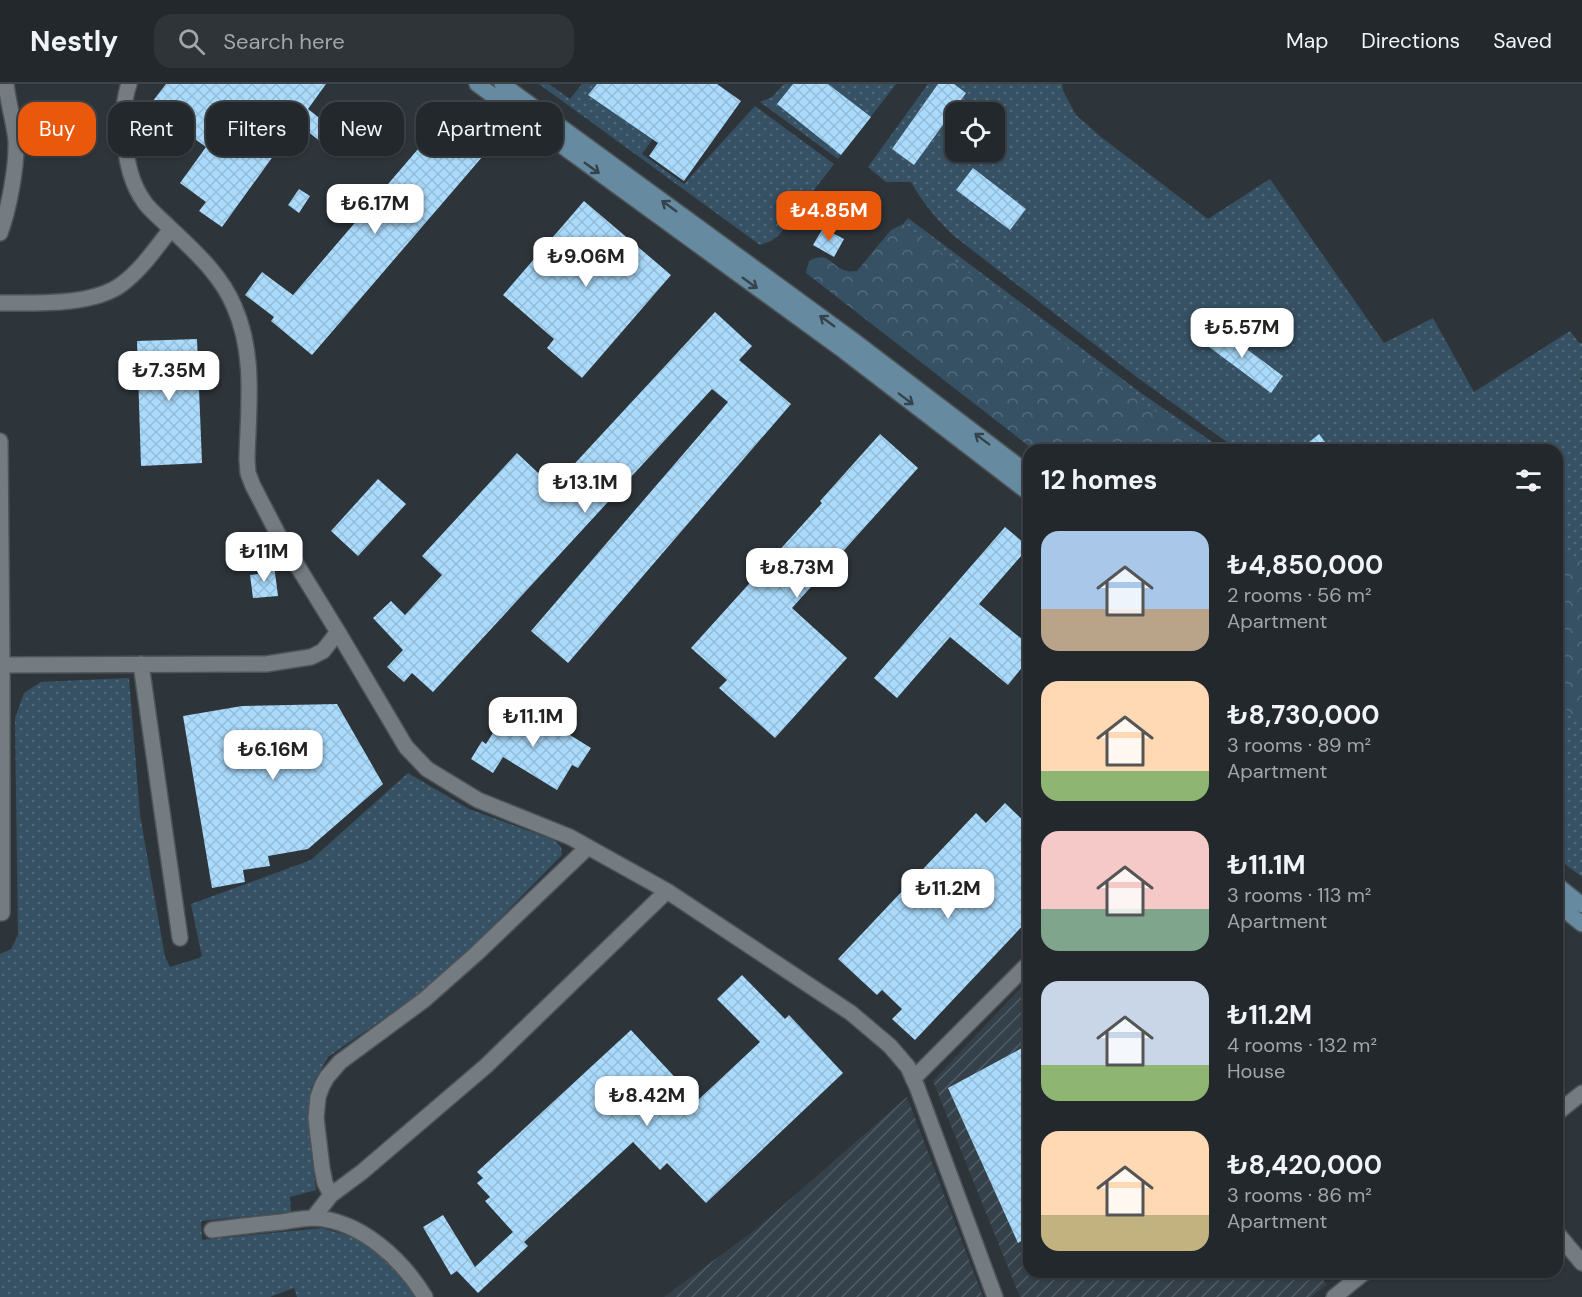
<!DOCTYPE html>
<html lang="en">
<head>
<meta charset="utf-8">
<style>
  :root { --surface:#22282c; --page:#2e3438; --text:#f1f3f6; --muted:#a2a6a9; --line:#3f4448; --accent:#ea580c }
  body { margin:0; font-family:"DM Sans",sans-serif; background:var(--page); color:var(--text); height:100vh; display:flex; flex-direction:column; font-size:22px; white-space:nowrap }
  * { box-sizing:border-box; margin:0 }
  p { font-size:20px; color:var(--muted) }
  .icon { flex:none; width:33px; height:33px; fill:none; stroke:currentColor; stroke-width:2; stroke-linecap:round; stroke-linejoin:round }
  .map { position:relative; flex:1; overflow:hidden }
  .panel { position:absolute; left:1023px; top:360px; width:540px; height:834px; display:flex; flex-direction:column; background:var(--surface); border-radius:18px; box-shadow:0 2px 4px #0004,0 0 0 2px var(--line) }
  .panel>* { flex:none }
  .guide { position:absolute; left:18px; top:18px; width:570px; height:54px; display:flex; gap:12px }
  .buttons { position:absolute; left:945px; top:18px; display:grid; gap:12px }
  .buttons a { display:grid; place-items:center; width:60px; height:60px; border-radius:12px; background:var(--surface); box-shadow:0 2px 4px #0004,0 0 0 2px var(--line); font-size:30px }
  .price { position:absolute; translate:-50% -51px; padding:0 14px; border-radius:12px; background:#fff; color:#222; font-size:20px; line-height:39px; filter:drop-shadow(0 2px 3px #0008) }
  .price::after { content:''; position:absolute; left:50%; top:36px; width:18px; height:14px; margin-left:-9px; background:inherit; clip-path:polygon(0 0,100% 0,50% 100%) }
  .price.current { background:var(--accent); color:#fff }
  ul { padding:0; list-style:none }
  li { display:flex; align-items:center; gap:18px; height:150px; padding:0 18px }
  li span { display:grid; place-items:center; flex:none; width:168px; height:120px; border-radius:18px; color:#555 }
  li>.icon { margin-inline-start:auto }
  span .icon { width:72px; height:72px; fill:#fffc; stroke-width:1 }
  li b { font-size:26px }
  h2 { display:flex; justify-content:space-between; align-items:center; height:72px; padding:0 18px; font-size:26px }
  .tag { padding:0 21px; border-radius:18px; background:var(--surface); box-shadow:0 2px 4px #0004,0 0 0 2px var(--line); font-size:21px; line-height:54px }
  .tag.current { background:var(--accent); color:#fff }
  header { display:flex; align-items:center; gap:36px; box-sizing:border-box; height:84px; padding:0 30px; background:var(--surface); border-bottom:2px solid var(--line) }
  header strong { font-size:28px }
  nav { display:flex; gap:33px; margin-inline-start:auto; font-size:21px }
  .search { width:420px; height:54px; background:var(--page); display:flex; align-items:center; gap:15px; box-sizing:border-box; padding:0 21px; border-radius:18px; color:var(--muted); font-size:22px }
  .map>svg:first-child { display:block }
</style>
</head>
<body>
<header>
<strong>Nestly</strong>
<div class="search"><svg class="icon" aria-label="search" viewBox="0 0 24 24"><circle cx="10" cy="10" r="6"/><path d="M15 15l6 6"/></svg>Search here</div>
<nav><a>Map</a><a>Directions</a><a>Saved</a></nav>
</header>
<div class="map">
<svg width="1582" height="1213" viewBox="0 0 1582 1213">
  <defs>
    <pattern id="industrial-furrows" width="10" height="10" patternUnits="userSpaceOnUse" patternTransform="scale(1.5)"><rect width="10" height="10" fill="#35414a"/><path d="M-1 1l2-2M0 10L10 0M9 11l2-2" fill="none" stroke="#525c64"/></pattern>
    <pattern id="grass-dots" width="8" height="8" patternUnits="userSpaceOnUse" patternTransform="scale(1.5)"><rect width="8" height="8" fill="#375164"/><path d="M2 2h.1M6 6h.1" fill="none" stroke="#536a7a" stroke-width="1.8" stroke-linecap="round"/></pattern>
    <pattern id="forest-crowns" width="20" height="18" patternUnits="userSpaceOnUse" patternTransform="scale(1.5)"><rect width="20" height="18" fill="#375164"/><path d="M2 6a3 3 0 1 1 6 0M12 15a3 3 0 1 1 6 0" fill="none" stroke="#536a7a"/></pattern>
    <pattern id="building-cross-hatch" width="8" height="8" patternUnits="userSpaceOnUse" patternTransform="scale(1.5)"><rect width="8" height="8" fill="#aadbfd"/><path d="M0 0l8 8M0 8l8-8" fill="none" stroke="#95bdd8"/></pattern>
  </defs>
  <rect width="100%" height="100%" fill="#2e353a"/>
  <path fill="url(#industrial-furrows)" d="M 1029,895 L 1029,1188 L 1316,1188 L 1327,1200 L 1311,1213 L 1020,1213 L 933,997 Z
    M 907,1013 L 983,1213 L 664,1213 L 755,1146 Z"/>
  <path fill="url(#grass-dots)" fill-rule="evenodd" d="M 539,0 L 549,0 L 570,15 L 582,0 L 691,0 L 642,70 L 684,100 L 755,22 L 834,80 L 779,151 L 771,157 L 760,161 Z
    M 784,0 L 896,0 L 838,75 L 760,18 L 772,13 Z
    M 928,0 L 1062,0 L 1063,7 L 1076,31 L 1101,53 L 1208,135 L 1270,95 L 1384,259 L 1433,234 L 1474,308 L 1570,247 L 1579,259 L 1582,259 L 1582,293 L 1580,294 L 1582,296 L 1582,793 L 1557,774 L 1557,366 L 1238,366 L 1138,294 L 954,152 C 936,135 923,119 911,98 L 886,98 L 868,83 ZM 956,28 L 994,28 L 994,68 L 956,68 Z
    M 908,134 L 1141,309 L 1224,366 L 1210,366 L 1155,328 L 903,140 Z
    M 129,594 L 140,731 L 165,873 L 170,883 L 202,873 L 191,820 L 311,776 L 408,689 L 469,725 L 554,756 L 561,763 L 562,771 L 441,895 L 328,973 L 311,1004 L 311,1067 L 316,1106 L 290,1113 L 291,1128 L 201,1137 L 202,1156 L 322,1144 L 352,1153 L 383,1172 L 420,1213 L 297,1213 L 294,1204 L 270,1213 L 0,1213 L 0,870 L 11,865 L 18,851 L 15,634 L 24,609 L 41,598 Z"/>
  <path fill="url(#forest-crowns)" d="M 903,140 L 1155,327 L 1210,366 L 1034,366 L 806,189 L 809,177 C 830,166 830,183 847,187 C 850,188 854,187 857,187 L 891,146 Z
    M 1582,469 L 1582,637 L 1557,619 L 1557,481 L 1567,477 Z"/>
  <path fill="url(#building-cross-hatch)" d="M 166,0 L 326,0 L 308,25 L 337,48 L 326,62 L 297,39 L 222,143 L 199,127 L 206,118 L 180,99 L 206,63 L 149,22 Z
    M 597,0 L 717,0 L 741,17 L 684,97 L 649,72 L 658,59 L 588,11 Z
    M 793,0 L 828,0 L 871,33 L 841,71 L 777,20 Z
    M 938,0 L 954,0 L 966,9 L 914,81 L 892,65 Z
    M 454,23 L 495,58 L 312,271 L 271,237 L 274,233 L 245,211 L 262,188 L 293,211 Z
    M 973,84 L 1026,125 L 1010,146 L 956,106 Z
    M 299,105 L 310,112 L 299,129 L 288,121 Z
    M 584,117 L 671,191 L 582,294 L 547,264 L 554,255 L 503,211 Z
    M 823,144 L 844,155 L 834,173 L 813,161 Z
    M 715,228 L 752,262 L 739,276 L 791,320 L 568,579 L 531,547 L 728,318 L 712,305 L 433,608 L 412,589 L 404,598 L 387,583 L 403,566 L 373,534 L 391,517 L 405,531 L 442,491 L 422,472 L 517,369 L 553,403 Z
    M 1214,241 L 1283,292 L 1271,309 L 1201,257 Z
    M 197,255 L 202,379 L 141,382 L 137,257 Z
    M 880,350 L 918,384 L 792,524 L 847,574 L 775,654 L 719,604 L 727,596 L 691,564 L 822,419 L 820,417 Z
    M 1319,350 L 1331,366 L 1299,366 Z
    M 378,395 L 406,420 L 358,472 L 331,447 Z
    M 1005,443 L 1029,463 L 979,520 L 1029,561 L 1029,575 L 1008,601 L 950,553 L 897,614 L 874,594 Z
    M 274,481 L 278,512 L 253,514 L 250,491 L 258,490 L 257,483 Z
    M 337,620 L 383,700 L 308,765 L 268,772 L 270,782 L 243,786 L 245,798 L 212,804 L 183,632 L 242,622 Z
    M 520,620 L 591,664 L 578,684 L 572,681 L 557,706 L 503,673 L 493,689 L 471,675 L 482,657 L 486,660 L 501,636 L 507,640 Z
    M 1005,719 L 1029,742 L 1029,835 L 915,956 L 892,935 L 902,925 L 882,906 L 877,911 L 838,875 L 976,729 L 986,739 Z
    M 742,891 L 785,935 L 789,931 L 843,989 L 706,1119 L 667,1079 L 660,1086 L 633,1058 L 524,1158 L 528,1162 L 478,1209 L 457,1187 L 451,1191 L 423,1143 L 443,1131 L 475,1183 L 513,1148 L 485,1117 L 490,1113 L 477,1099 L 483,1094 L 477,1088 L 631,946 L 697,1017 L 760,958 L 717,915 Z
    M 1024,963 L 1029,973 L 1029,1152 L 1018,1159 L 948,1004 Z"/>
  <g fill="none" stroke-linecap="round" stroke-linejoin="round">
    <g stroke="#4d5357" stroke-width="18">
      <path id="street" d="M 129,0 C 123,17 123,37 125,54 C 126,77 131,100 145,119 C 151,127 160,134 168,142 C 193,166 220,189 234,222 C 256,271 248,325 247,376 L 248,389 L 253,402 L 279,452 L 338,548 L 406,663 L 427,685 L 478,716 L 570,753 L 667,807 L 851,929 L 890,962 L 908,983 L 917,1003 L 995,1213
        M 0,149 C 9,125 17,82 16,56 C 14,39 8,18 6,0
        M 0,219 C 35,219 93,222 122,200 C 141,186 156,164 171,145
        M 0,357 L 2,581 L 2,829
        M 141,580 L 180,854
        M 0,581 L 266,580 L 311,573 L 323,567 L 338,548
        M 913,995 L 1029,879
        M 1557,1029 L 1582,1009
        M 331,1111 L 325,1099 L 322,1084 L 316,1034 L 318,1013 L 322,1002 L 327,993 L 340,978 L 424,916 L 476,870 L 588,763
        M 313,1134 L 331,1111 L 362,1088 L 486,982 L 667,807
        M 212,1146 C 236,1143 259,1140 282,1138 C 293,1136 304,1134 315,1134 C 361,1137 402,1175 425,1213
        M 1557,1149 L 1582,1179
        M 1334,1213 L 1365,1188"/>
    </g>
    <g stroke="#4d5357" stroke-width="18">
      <path id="secondary" d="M 477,0 L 844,267 L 1029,409
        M 502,0 L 853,256 L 1029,390
        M 1557,801 L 1582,821
        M 1557,820 L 1582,840"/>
    </g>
    <use href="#street" stroke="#747c81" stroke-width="15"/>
    <use href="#secondary" stroke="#668aa0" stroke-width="15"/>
  </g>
  <defs><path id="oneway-shaft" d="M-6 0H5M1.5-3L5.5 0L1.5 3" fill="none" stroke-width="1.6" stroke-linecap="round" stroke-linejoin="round" transform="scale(1.5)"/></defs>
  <g stroke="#34434c">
    <use href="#oneway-shaft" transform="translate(592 84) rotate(36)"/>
    <use href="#oneway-shaft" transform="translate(669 122) rotate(-144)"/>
    <use href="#oneway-shaft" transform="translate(750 199) rotate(36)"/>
    <use href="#oneway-shaft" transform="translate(827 237) rotate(-144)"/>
    <use href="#oneway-shaft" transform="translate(906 315) rotate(37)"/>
    <use href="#oneway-shaft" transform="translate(982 355) rotate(-143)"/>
  </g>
</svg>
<div class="buttons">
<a><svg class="icon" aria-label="locate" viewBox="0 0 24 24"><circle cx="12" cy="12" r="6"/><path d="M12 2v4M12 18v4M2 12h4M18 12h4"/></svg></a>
</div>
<b class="price" style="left:375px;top:151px">₺6.17M</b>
<b class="price current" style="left:829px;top:158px">₺4.85M</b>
<b class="price" style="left:586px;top:204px">₺9.06M</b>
<b class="price" style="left:1242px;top:275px">₺5.57M</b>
<b class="price" style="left:169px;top:318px">₺7.35M</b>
<b class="price" style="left:585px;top:430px">₺13.1M</b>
<b class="price" style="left:264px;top:499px">₺11M</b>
<b class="price" style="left:797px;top:515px">₺8.73M</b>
<b class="price" style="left:533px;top:664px">₺11.1M</b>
<b class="price" style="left:273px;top:697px">₺6.16M</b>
<b class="price" style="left:948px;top:836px">₺11.2M</b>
<b class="price" style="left:647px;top:1043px">₺8.42M</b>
<div class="guide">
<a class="tag current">Buy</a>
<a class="tag">Rent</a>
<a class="tag">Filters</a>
<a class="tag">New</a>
<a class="tag">Apartment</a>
</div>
<section class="panel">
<h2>12 homes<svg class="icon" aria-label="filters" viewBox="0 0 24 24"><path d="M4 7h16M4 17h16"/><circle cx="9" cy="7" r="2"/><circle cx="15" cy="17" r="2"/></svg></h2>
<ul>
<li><span style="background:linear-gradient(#a9c7e8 65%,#b9a48a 0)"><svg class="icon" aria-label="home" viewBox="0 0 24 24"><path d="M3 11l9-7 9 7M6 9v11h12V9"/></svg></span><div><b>₺4,850,000</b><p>2 rooms · 56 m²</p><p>Apartment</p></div></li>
<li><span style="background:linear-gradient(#ffd9b3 75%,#8fb573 0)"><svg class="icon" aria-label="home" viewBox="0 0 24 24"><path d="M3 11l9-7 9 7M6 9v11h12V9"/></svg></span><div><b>₺8,730,000</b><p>3 rooms · 89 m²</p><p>Apartment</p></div></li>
<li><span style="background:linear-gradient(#f6c9c9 65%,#7fa58c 0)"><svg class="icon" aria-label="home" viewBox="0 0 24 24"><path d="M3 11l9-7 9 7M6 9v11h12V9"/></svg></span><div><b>₺11.1M</b><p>3 rooms · 113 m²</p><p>Apartment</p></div></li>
<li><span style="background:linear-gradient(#c9d6e8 70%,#8fb573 0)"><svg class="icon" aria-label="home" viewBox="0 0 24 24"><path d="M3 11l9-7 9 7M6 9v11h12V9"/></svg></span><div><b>₺11.2M</b><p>4 rooms · 132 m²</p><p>House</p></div></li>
<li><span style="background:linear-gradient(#ffd9b3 70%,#c2b280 0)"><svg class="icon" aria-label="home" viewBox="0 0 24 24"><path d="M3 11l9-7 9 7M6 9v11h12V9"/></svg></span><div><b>₺8,420,000</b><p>3 rooms · 86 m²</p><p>Apartment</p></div></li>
</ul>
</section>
</div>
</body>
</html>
